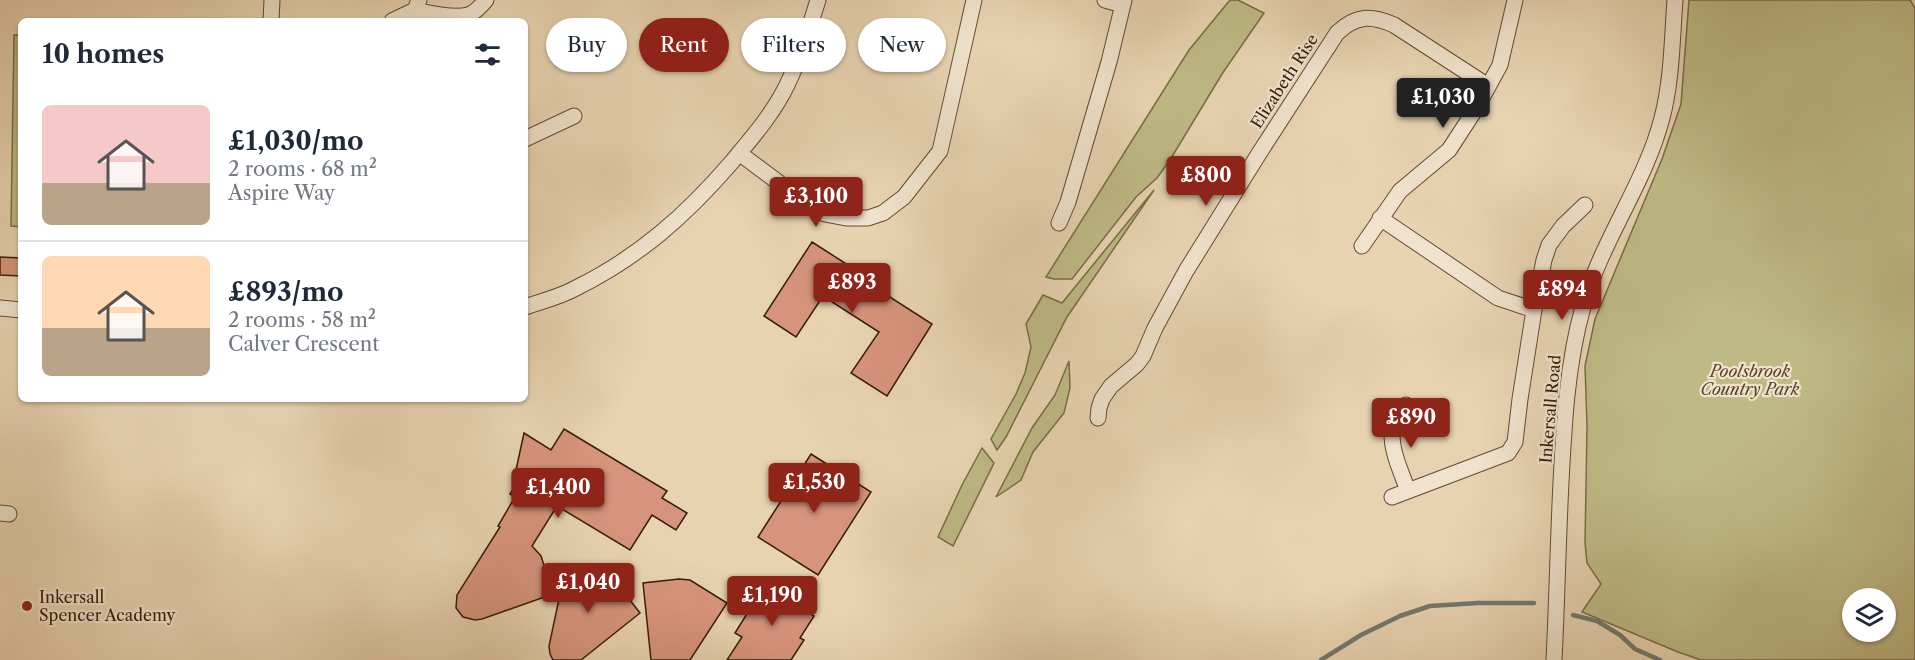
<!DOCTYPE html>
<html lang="en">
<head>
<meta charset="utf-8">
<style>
  :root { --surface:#fff; --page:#f6f6f7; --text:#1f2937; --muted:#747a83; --line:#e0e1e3; --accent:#8f2418 }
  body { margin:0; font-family:"Libre Caslon Text",serif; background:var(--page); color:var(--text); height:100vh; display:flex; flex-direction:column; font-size:22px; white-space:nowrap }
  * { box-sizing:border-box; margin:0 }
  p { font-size:20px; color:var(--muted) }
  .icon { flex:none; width:33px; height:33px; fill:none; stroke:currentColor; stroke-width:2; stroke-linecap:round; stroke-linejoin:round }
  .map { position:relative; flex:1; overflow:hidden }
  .sheet { position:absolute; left:18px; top:18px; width:510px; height:384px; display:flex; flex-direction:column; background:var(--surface); border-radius:9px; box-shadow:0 2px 4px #0004 }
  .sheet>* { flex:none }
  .guide { position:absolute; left:546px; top:18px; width:570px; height:54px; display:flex; gap:12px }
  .buttons { position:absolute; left:1842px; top:588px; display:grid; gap:12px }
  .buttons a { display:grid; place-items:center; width:54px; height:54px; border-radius:50%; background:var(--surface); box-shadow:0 2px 4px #0004; font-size:30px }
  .price { position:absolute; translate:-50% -51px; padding:0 14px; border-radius:6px; background:var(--accent); color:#fff; font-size:20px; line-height:39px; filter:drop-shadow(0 2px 3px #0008) }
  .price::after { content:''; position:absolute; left:50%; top:36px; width:18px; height:14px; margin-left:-9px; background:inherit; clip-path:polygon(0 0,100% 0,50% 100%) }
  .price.on { background:#222; color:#fff }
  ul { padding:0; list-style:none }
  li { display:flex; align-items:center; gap:18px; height:150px; padding:0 24px }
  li+li { border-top:2px solid var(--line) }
  li span { display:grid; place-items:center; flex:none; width:168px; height:120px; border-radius:9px; color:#555 }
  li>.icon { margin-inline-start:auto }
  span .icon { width:72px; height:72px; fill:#fffc; stroke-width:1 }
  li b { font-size:26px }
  h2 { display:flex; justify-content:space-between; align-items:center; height:72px; padding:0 24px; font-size:26px }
  .chip { padding:0 21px; border-radius:27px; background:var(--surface); box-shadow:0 2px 4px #0004; font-size:21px; line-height:54px }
  .chip.on { background:var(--accent); color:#fff }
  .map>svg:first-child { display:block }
</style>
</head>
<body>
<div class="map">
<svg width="1915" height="660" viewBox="0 0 1915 660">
  <rect width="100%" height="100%" fill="#e8d3b1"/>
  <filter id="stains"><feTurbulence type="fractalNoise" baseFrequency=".00333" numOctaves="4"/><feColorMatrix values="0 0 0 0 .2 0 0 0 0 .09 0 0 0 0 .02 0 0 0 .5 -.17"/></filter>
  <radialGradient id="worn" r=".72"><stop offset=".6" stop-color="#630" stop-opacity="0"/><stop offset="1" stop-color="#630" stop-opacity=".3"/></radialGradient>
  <path fill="#beba86" stroke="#7a6c47" stroke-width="1.5" fill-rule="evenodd" d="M 1230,0 L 1238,0 L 1264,13 L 1222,74 L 1170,160 L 1157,178 L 1136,197 L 1072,279 L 1054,279 L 1046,277 L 1189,50 Z
    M 1689,0 L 1910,0 L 1915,8 L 1915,660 L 1701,660 L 1678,652 L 1582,612 L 1601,584 L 1587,563 L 1585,543 L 1587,426 L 1585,366 L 1595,319 L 1662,159 L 1681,104 ZM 1852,598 L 1886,598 L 1886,632 L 1852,632 Z
    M 14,35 L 21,35 L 21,227 L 11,226 Z
    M 1154,190 L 1067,317 L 1006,437 L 997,450 L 991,439 L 1016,394 L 1025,373 L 1031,347 L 1026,324 L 1043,295 L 1062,303 Z
    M 1069,361 L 1070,388 L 1064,413 L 1033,452 L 1021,480 L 996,497 L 1032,428 L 1055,395 Z
    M 982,448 L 994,463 L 953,546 L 938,537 L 962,485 Z"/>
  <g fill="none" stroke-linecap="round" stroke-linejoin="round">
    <path stroke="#71796f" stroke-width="4.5" d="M 1573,615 L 1597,621 L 1620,635 L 1635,649 L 1660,660
      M 1321,660 L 1361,635 L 1400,616 L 1430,606 L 1478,603 L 1534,603"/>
  </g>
  <path fill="#d7947c" stroke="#351d08" stroke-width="1.5" d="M 812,242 L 884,288 L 882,292 L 932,324 L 887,396 L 851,373 L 879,332 L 823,296 L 796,337 L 764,316 Z
    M 0,257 L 21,258 L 21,276 L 0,275 Z
    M 564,429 L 667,491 L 662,498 L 687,513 L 676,530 L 652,515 L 630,550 L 557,506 L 532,546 L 541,556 L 553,594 L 482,619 L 475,620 L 463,617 L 456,608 L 457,595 L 500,527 L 498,526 L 515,497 L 510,494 L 518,481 L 514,479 L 524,433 L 551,450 Z
    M 811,454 L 871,492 L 818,575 L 758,537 Z
    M 566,566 L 603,575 L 615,581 L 640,613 L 581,660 L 553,660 L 550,654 L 549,646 Z
    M 679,579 L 690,580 L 727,603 L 690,660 L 651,660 L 643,583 Z
    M 768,580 L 796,598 L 793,603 L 814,616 L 800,638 L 804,640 L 791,660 L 727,660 L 742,637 L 735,633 Z"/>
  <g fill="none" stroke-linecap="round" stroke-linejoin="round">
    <g stroke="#624a32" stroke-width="17">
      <path id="minor" d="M 1105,0 L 1123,5
        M 415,10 C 429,13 454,19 468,15 C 475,13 481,6 486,0
        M 271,21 L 272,0
        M 392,21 L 415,10 L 419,0
        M 525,139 L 574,116
        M 739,153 L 806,203 L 825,214 L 846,218 L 868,218 L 883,213 L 904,197 L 940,151 L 974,0
        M 1380,218 L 1498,298 L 1534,310
        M 1059,223 L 1068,202 L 1109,62 L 1124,0
        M 1362,246 L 1400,191 L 1449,150 L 1477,107 L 1500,65 L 1515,0
        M 525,307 C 542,301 560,297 576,288 C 639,257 686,215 731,163 C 751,139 773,114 787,85 C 800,58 809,29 818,0
        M 0,308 L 21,310
        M 1406,405 C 1401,413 1392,424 1392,435 C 1392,453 1402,474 1408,491
        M 1098,418 L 1099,408 L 1102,399 L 1111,386 L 1137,364 L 1143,356 L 1155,328 L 1186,271 L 1260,152 L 1337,33 C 1356,15 1371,15 1394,25 L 1488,86
        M 1392,497 L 1508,453 L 1515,442 L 1520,399 L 1534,310 L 1544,260 L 1549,245 L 1563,226 L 1585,205
        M 0,513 L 9,514
        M 1554,660 C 1557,601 1558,542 1561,482 C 1564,424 1567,364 1583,307 C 1601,241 1645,184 1662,118 C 1672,80 1672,39 1675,0"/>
    </g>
    <use href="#minor" stroke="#f0e2cc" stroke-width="15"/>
  </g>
  <circle fill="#8f2418" stroke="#f0e2cc" stroke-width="2" cx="27" cy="606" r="6"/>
  <g text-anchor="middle" stroke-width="4.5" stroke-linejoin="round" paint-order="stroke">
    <g font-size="16" fill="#351d08" stroke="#f0e2cc">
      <text transform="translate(1284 81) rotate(-57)" y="6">Elizabeth Rise</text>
      <text transform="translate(1550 409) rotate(-85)" y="6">Inkersall Road</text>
    </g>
    <g font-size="16" font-style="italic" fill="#574428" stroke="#f0e2cc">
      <text x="1750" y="377">Poolsbrook<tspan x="1750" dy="18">Country Park</tspan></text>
    </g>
    <g font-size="16" fill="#351d08" stroke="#f0e2cc" text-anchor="start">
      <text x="39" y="603">Inkersall<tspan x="39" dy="18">Spencer Academy</tspan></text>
    </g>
  </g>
  <rect width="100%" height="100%" filter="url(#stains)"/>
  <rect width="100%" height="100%" fill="url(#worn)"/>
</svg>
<div class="buttons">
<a><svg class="icon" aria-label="layers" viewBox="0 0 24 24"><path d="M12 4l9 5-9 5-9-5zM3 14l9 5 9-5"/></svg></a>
</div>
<b class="price on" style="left:1443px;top:129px">£1,030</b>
<b class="price" style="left:1206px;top:207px">£800</b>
<b class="price" style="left:816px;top:228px">£3,100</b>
<b class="price" style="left:852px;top:314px">£893</b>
<b class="price" style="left:1562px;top:321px">£894</b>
<b class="price" style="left:1411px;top:449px">£890</b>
<b class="price" style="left:814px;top:514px">£1,530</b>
<b class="price" style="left:558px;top:519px">£1,400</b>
<b class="price" style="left:588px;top:614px">£1,040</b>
<b class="price" style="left:772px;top:627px">£1,190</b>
<div class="guide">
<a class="chip">Buy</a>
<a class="chip on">Rent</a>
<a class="chip">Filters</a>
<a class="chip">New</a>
</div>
<section class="sheet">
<h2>10 homes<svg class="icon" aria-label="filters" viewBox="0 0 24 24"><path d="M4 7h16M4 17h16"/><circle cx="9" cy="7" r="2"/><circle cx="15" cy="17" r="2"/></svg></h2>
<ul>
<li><span style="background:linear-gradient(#f6c9c9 65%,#b9a48a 0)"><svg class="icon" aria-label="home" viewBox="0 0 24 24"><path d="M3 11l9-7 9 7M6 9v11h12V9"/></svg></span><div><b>£1,030/mo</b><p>2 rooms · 68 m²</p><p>Aspire Way</p></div></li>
<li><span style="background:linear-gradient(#ffd9b3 60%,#b9a48a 0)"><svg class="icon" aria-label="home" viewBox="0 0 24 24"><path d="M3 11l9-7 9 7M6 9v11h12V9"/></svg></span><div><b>£893/mo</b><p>2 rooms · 58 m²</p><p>Calver Crescent</p></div></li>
</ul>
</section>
</div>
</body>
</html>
